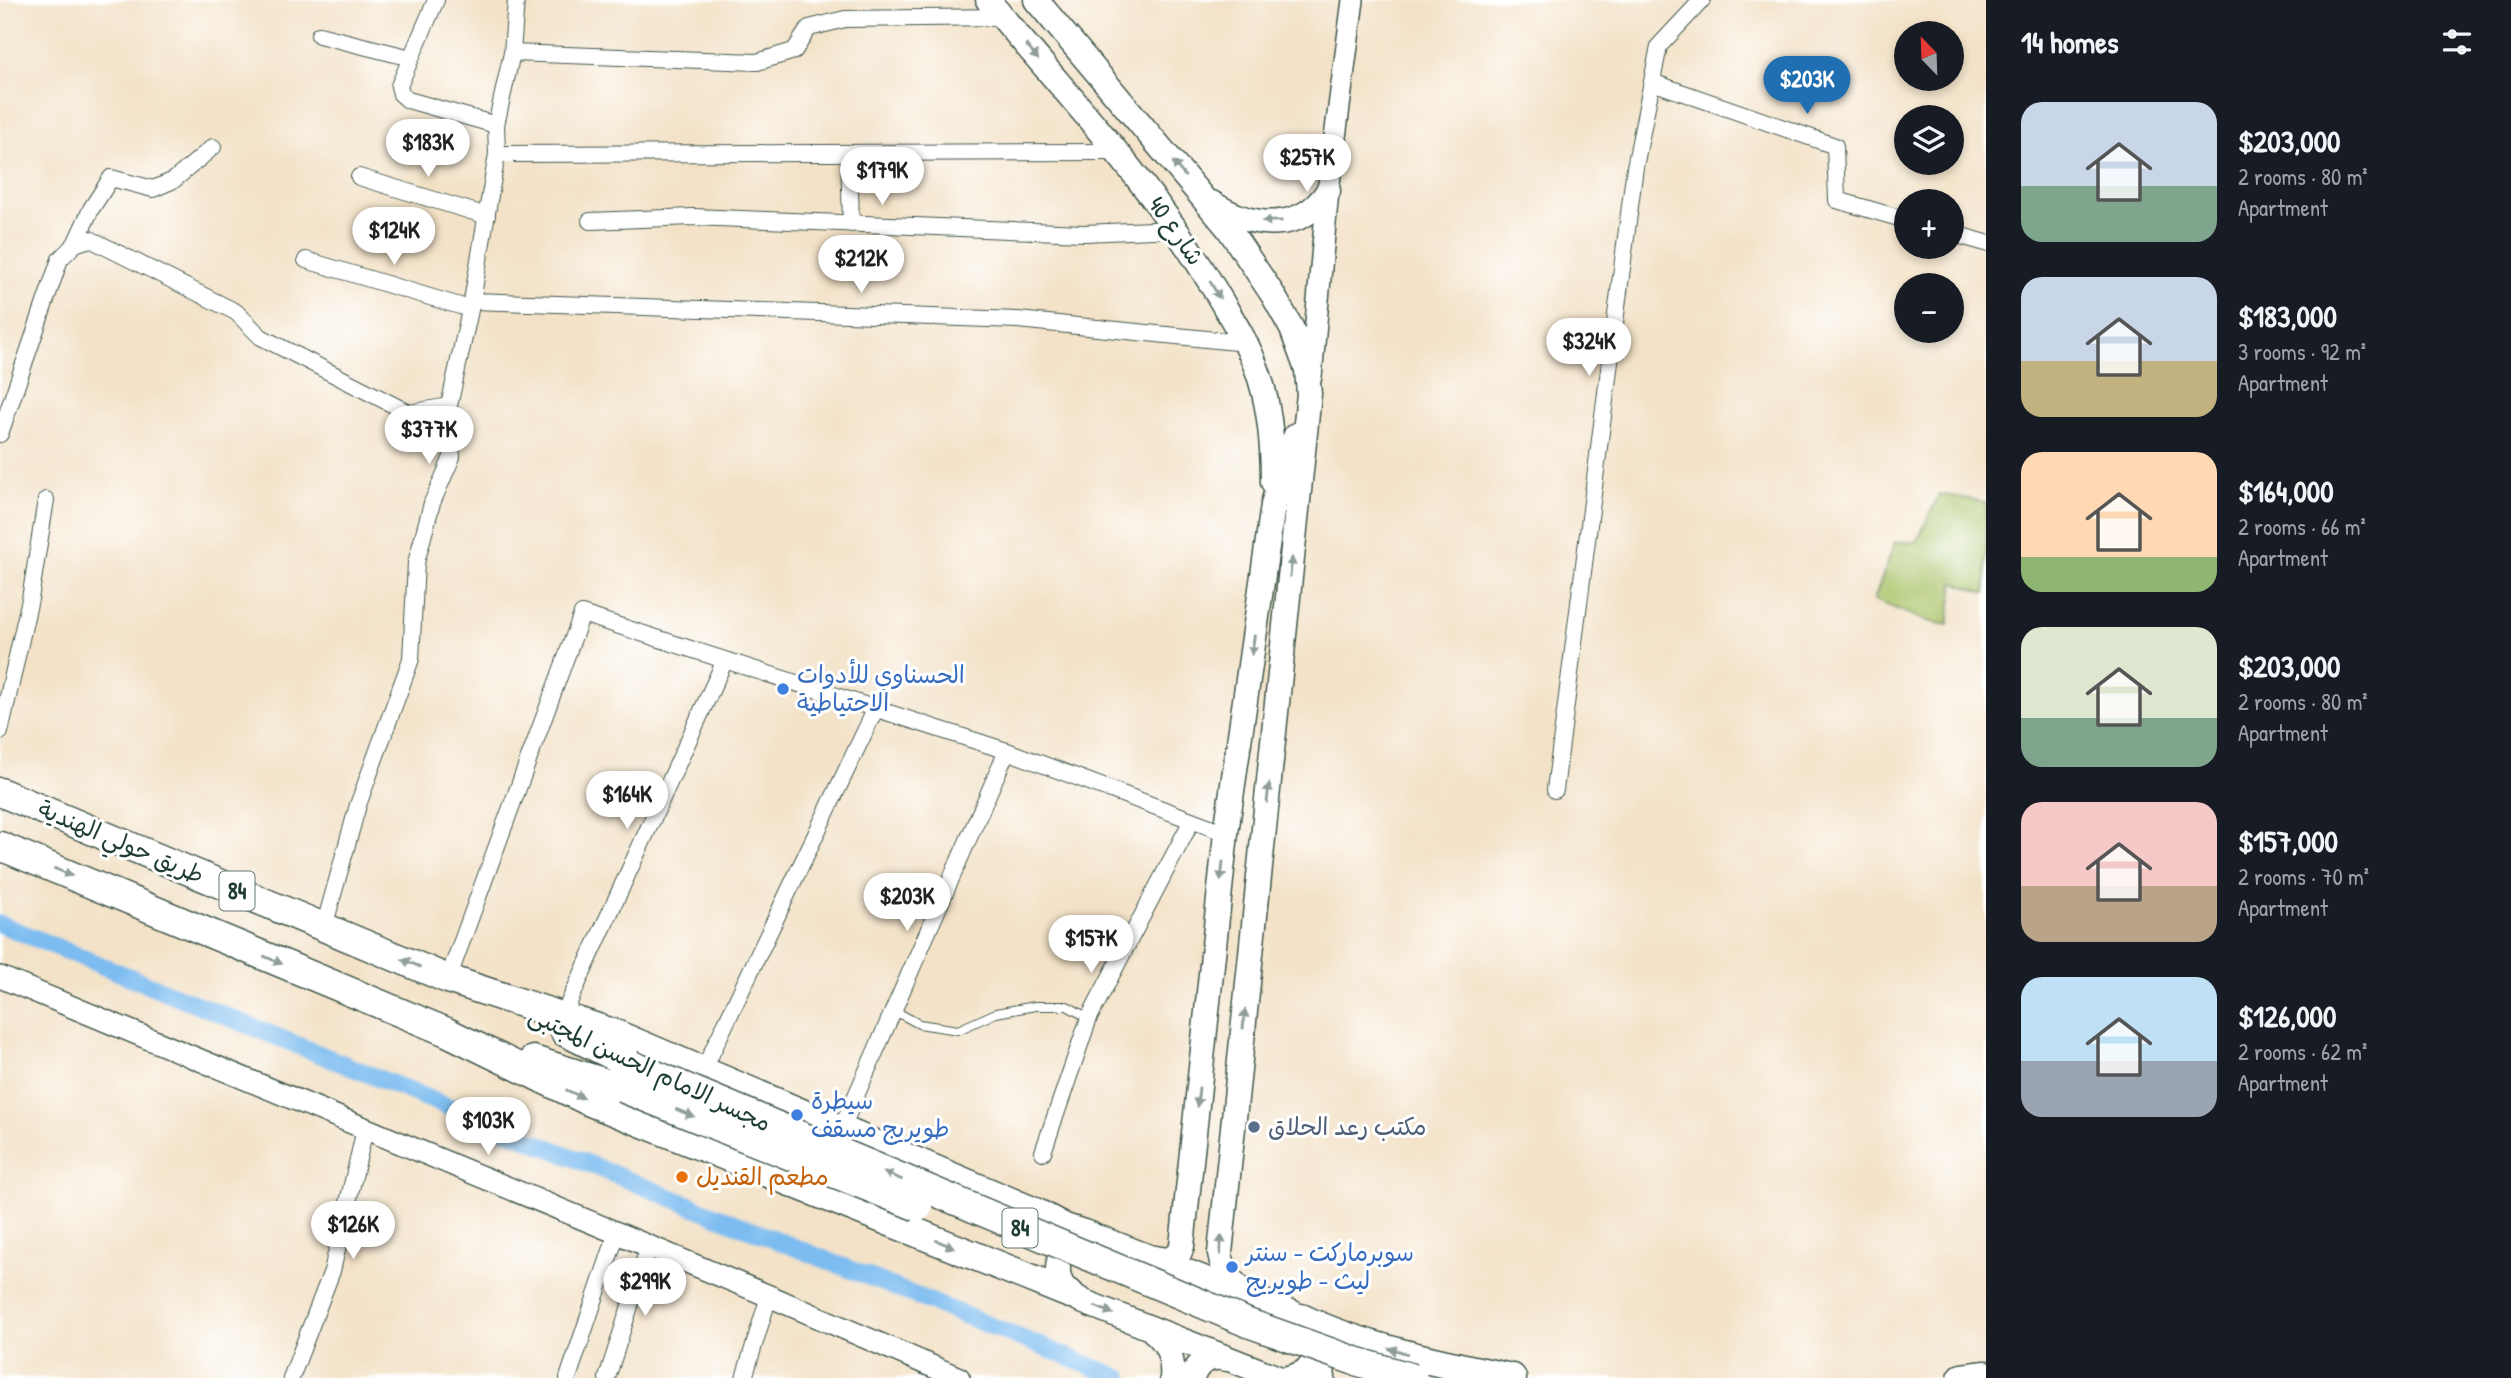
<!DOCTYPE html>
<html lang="en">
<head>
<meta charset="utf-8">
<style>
  :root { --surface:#171b24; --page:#242831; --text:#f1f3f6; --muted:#9ea1a6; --accent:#1f6fb2 }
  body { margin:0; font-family:"Patrick Hand","Playpen Sans Arabic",sans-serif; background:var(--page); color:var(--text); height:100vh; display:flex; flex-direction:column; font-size:26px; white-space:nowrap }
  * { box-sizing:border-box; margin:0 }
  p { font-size:23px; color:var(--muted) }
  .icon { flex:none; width:38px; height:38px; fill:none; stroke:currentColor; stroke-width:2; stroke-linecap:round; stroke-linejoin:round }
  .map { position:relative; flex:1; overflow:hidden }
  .details { display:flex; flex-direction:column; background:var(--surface); width:525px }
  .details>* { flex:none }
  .needle { width:46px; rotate:337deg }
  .controls { position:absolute; left:1894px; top:21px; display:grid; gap:14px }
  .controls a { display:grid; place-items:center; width:70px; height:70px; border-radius:50%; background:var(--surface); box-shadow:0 4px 10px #0003; font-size:35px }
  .price { position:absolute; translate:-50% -60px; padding:0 16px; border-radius:24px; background:#fff; color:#222; font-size:23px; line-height:46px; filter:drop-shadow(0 2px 4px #0008) }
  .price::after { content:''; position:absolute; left:50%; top:42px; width:21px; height:16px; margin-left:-10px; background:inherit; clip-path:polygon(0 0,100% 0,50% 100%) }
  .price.current { background:var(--accent); color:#fff }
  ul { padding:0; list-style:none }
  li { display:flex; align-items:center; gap:21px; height:175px; padding:0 35px }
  li span { display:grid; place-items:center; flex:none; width:196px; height:140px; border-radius:21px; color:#555 }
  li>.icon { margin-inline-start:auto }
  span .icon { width:84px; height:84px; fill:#fffc; stroke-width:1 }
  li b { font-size:30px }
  h2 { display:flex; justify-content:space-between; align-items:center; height:84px; padding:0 35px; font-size:30px }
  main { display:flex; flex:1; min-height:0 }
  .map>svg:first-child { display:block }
</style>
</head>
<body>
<main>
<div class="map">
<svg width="1986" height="1378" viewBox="0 0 1986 1378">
  <rect width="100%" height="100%" fill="#fff"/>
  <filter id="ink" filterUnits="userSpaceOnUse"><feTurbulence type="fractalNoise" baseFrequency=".0143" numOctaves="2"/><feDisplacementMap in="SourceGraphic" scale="14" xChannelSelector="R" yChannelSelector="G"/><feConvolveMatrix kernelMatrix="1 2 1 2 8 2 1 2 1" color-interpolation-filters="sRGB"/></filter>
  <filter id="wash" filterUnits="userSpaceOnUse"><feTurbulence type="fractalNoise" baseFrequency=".00686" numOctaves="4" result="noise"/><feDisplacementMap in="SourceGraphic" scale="28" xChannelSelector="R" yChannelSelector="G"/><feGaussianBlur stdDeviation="1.57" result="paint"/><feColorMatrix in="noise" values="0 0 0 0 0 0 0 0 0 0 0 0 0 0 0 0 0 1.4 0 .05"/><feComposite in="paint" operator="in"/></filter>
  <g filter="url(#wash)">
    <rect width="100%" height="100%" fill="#f3e2c7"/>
    <path fill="#abc46a" stroke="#65804f" stroke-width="2" d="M 1939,494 L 1986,502 L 1986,593 L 1954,583 L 1948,625 L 1927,621 L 1874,600 L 1895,542 L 1917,542 Z"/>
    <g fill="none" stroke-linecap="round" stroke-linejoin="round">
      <path stroke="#7bbcf0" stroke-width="18" d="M 0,924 L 672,1198 L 1120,1378"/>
    </g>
  </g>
  <g filter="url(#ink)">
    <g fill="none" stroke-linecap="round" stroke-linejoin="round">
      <g stroke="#3f564a" stroke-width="10">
        <path id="lane" d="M 893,1010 L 919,1024 L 958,1030 L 996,1013 L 1035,1006 L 1067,1006 L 1089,1018"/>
      </g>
      <g stroke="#3f564a" stroke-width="18">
        <path id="street" d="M 319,35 L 411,58 L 436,0
          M 512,53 L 757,62 L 794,51 L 809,28 L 845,19 L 1002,17
          M 411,58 L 399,86 L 401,94 L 408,100 L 496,125
          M 1652,82 L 1835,146 L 1837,200 L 1906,220
          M 849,153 L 851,224
          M 497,154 L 1116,152
          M 359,177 L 487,216
          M 590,221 L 693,217 L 1084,233 L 1176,229
          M 1951,233 L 1986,243
          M 75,244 L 91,209 L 111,178 L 153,189 L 174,180 L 213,147
          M 306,260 L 470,309
          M 472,301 L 1018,320 L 1246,343
          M 0,434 L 60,259 L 75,244 L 90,239 L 236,312 L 261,337 L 409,413 L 449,406
          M 0,732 L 30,599 L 46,500
          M 1555,790 L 1635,167 L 1659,46 L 1702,0
          M 324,927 L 358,805 L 411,659 L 416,563 L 432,503 L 452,457 L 449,406 L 472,301 L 497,154 L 496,125 L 512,53 L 516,0
          M 448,979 L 582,614 L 1007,751 L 1226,833
          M 562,1018 L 725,660
          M 703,1071 L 876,708
          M 841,1130 L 1007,751
          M 1043,1152 L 1089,1018 L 1192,820
          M 291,1378 L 332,1271 L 365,1129
          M 568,1378 L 617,1233
          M 607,1378 L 649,1246
          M 744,1378 L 769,1296"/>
      </g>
      <g stroke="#3f564a" stroke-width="24">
        <path id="secondary" d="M 1311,377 L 1328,191 L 1353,0
          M 0,977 L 769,1296 L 959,1378"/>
      </g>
      <g stroke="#3f564a" stroke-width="27">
        <path id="primary" d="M 988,0 C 1068,96 1156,188 1219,297 C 1232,319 1247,342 1256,367 C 1270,403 1273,443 1273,482
          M 1036,0 L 1229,229 L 1273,295 L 1292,329 L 1307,370 L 1309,394 L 1220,1253 C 1224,1277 1235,1286 1255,1299
          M 1212,203 C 1251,228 1301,234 1328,191
          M 1149,1257 L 1168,1260 L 1179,1254 L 1182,1246 L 1226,833 L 1273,505 L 1280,476 L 1296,435
          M 1152,1330 C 1167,1341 1174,1359 1172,1378
          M 1192,1378 C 1197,1362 1211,1355 1227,1359
          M 1278,1378 L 1084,1302 C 1078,1298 1070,1295 1065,1289 C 1051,1272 1059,1245 1080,1237 C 1088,1235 1095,1237 1103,1239 L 1293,1313 C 1323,1331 1327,1370 1288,1378"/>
      </g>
      <g stroke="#3f564a" stroke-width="31">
        <path id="highway" d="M 0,792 L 448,979 L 613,1033 L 1037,1213 L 1065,1228 L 1090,1236
          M 0,846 L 447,1032 L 588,1101 L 1070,1294
          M 565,1032 L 632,1065
          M 533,1060 L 622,1088
          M 1301,1318 C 1364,1348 1444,1364 1512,1378
          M 1321,1378 C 1318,1358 1328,1344 1346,1339
          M 1962,1378 L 1986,1375"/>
      </g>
      <use href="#lane" stroke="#fff" stroke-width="8"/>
      <use href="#street" stroke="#fff" stroke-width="16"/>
      <use href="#secondary" stroke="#fff" stroke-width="21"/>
      <use href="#primary" stroke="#fff" stroke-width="24"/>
      <use href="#highway" stroke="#fff" stroke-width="28"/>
      <g stroke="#3f564a" stroke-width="31" stroke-linecap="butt">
        <path id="highway-bridge" d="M 632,1065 L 1248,1323 L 1352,1360 L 1413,1378
          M 622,1088 L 918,1207"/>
      </g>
      <use href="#highway-bridge" stroke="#fff" stroke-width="28"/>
    </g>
    <defs><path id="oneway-solid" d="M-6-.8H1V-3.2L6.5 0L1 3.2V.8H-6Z" transform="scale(1.75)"/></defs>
    <g fill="#8f9e9a">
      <use href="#oneway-solid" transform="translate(1032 52) rotate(50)"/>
      <use href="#oneway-solid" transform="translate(1179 169) rotate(-130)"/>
      <use href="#oneway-solid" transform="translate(1272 221) rotate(179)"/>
      <use href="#oneway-solid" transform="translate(1215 290) rotate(60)"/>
      <use href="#oneway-solid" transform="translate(1291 567) rotate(-84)"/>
      <use href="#oneway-solid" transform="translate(1253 645) rotate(98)"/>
      <use href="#oneway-solid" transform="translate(1268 793) rotate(-84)"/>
      <use href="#oneway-solid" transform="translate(1222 871) rotate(96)"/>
      <use href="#oneway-solid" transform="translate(63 872) rotate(23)"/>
      <use href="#oneway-solid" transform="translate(273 960) rotate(23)"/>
      <use href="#oneway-solid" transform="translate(411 963) rotate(-157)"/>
      <use href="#oneway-solid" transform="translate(1244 1019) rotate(-84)"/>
      <use href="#oneway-solid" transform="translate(575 1094) rotate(26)"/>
      <use href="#oneway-solid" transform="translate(1198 1097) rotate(96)"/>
      <use href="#oneway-solid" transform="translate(685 1113) rotate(22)"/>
      <use href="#oneway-solid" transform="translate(893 1176) rotate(-158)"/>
      <use href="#oneway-solid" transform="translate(945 1244) rotate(22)"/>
      <use href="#oneway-solid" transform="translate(1221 1245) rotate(-87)"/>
      <use href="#oneway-solid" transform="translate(1104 1310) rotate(22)"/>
      <use href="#oneway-solid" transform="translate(1398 1351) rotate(-164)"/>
    </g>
  </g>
  <g fill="#3f7fe0" stroke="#fff" stroke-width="2.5">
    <circle cx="783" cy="689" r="7"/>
    <circle cx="797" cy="1115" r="7"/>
    <circle cx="1232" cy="1267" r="7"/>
  </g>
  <circle fill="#5c6f8a" stroke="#fff" stroke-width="2.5" cx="1254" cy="1127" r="7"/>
  <circle fill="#e8710a" stroke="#fff" stroke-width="2.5" cx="682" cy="1177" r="7"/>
  <g text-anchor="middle" stroke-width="6" stroke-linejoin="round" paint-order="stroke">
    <g fill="#fff" stroke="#627771" stroke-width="2">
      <rect x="219.5" y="871.5" width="35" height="39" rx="5"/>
      <rect x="1002.5" y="1208.5" width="35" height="39" rx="5"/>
    </g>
    <g font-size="23" font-weight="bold" fill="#1f3d34">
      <text x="237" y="899">84</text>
      <text x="1020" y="1236">84</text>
    </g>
    <g font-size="24" fill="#1f3d34" stroke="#fff">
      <text transform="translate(1176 231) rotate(55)" y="8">شارع 40</text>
      <text transform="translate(121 842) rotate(23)" y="8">طريق حولي الهندية</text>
      <text transform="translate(650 1069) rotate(25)" y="8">مجسر الامام الحسن المجتبى</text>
    </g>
    <g font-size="24" fill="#366cbe" stroke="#fff" text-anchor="start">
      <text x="797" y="683">الحسناوي للأدوات<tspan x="797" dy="28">الاحتياطية</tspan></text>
      <text x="811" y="1109">سيطرة<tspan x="811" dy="28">طويريج مسقف</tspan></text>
      <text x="1246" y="1261">سوبرماركت - سنتر<tspan x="1246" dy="28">ليث - طويريج</tspan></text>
    </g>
    <g font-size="24" fill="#4e5e75" stroke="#fff" text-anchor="start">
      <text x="1268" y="1135">مكتب رعد الحلاق</text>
    </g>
    <g font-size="24" fill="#c56008" stroke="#fff" text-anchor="start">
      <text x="696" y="1185">مطعم القنديل</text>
    </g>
  </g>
</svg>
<div class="controls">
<a><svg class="needle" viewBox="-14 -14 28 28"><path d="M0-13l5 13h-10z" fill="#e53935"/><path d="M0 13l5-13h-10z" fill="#9ea1a6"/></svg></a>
<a><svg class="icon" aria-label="layers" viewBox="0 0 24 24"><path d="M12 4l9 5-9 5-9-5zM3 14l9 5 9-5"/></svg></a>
<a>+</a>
<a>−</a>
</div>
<b class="price current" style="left:1807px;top:116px">$203K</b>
<b class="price" style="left:428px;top:179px">$183K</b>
<b class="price" style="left:1307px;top:194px">$257K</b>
<b class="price" style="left:882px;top:207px">$179K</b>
<b class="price" style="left:394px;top:267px">$124K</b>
<b class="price" style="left:861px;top:295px">$212K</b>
<b class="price" style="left:1589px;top:378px">$324K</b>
<b class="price" style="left:429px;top:466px">$377K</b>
<b class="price" style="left:627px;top:831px">$164K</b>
<b class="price" style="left:907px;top:933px">$203K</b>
<b class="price" style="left:1091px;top:975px">$157K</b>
<b class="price" style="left:488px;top:1157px">$103K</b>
<b class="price" style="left:353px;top:1261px">$126K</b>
<b class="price" style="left:645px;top:1318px">$299K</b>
</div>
<section class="details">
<h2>14 homes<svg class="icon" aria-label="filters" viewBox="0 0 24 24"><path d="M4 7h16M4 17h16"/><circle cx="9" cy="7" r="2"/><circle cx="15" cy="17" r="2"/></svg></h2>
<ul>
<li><span style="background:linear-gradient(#c9d6e8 60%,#7fa58c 0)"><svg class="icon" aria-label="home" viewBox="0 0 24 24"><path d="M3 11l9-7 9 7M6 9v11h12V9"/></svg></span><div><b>$203,000</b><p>2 rooms · 80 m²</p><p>Apartment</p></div></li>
<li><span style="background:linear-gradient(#c9d6e8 60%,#c2b280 0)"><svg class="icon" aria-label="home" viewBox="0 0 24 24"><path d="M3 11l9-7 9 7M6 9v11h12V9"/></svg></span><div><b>$183,000</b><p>3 rooms · 92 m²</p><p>Apartment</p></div></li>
<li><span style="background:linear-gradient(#ffd9b3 75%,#8fb573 0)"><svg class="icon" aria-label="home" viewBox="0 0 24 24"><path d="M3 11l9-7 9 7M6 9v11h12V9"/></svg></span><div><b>$164,000</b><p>2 rooms · 66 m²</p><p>Apartment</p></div></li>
<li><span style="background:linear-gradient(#dfe7d0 65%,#7fa58c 0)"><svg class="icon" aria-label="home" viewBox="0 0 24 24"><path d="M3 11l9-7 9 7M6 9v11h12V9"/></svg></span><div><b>$203,000</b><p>2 rooms · 80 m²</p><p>Apartment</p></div></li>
<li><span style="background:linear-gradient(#f6c9c9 60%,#b9a48a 0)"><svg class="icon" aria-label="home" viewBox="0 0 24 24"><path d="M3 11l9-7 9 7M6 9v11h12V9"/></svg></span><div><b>$157,000</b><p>2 rooms · 70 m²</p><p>Apartment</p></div></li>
<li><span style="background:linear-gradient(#bfe0f5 60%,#9aa5b1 0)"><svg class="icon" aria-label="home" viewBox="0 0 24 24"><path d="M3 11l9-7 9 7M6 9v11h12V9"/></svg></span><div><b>$126,000</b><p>2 rooms · 62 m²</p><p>Apartment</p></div></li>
</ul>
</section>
</main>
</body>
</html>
